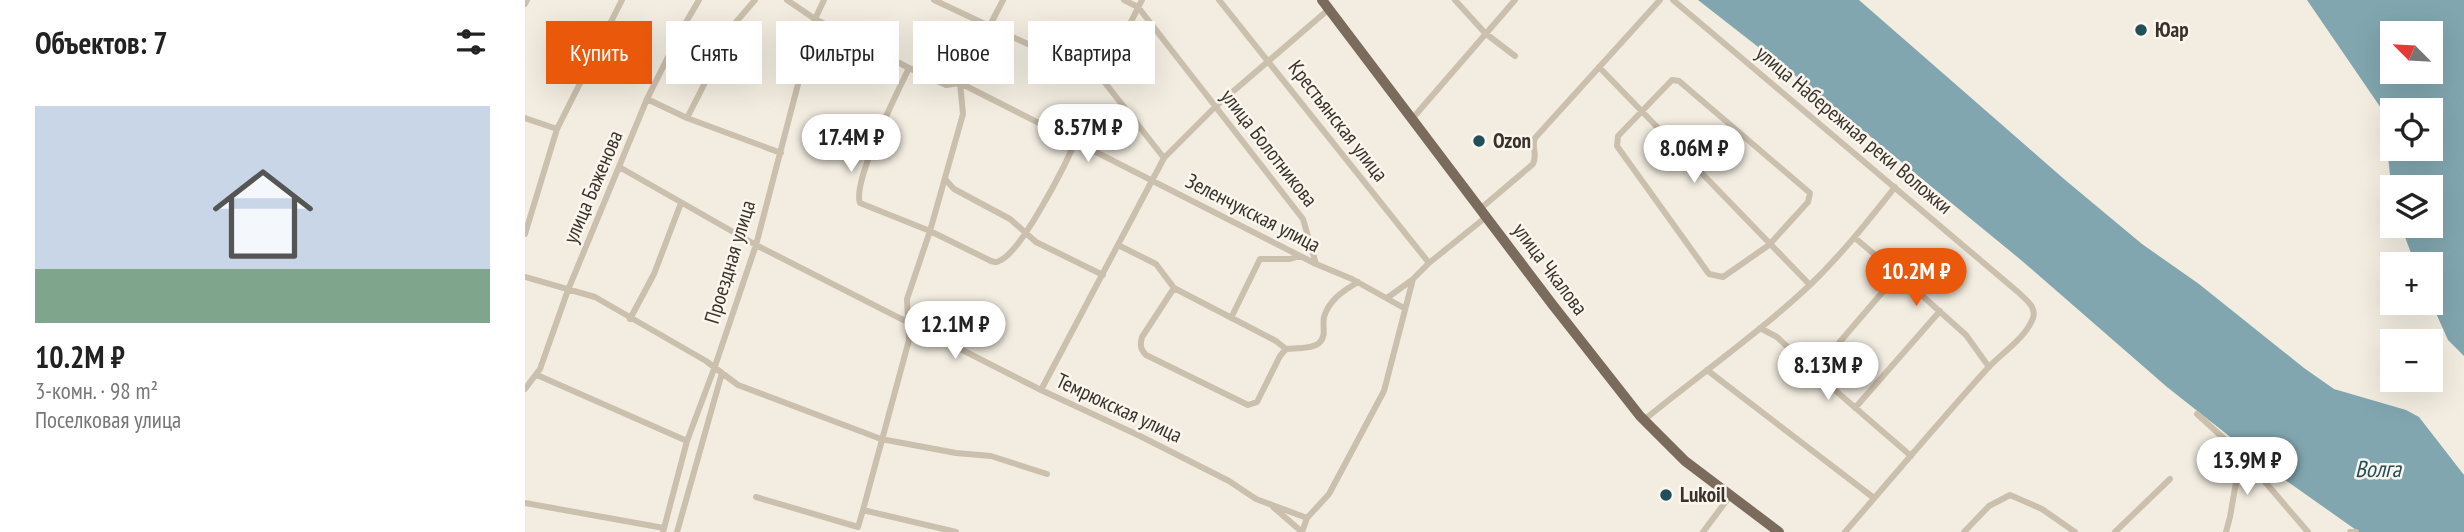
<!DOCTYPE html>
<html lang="ru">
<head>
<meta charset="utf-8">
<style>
  :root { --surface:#fff; --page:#f6f6f6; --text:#222; --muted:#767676; --line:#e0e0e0; --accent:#ea580c }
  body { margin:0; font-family:"PT Sans Narrow",sans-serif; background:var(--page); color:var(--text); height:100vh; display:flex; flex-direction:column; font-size:26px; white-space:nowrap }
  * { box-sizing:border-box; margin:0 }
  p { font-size:23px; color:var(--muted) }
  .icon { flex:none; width:38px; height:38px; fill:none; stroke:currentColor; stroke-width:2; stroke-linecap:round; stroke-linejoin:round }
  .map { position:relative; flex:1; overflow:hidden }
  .side { display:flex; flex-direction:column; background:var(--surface); width:525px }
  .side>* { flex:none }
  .top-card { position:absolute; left:21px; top:21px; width:665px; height:63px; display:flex; gap:14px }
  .needle { width:46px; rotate:294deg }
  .fabs { position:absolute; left:1855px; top:21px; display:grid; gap:14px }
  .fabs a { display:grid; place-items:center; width:63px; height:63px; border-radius:0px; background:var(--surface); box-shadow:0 7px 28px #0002; font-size:35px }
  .price { position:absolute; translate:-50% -60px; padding:0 16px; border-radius:24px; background:#fff; color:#222; font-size:23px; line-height:46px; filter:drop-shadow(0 2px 4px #0008) }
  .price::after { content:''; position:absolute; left:50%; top:42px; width:21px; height:16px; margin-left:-10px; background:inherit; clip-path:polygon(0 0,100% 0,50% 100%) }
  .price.selected { background:var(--accent); color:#fff }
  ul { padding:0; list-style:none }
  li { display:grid; align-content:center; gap:14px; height:371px; padding:0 35px }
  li+li { border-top:2px solid var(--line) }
  li span { display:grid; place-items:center; height:217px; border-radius:0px; color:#555 }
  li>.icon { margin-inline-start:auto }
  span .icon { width:126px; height:126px; fill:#fffc; stroke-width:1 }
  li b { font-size:30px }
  h2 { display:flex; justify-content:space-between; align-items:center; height:84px; padding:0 35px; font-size:30px }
  .chip { padding:0 24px; border-radius:0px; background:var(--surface); box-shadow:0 7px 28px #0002; font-size:24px; line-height:63px }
  .chip.selected { background:var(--accent); color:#fff }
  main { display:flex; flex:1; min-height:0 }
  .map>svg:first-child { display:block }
</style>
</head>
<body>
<main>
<section class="side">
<h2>Объектов: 7<svg class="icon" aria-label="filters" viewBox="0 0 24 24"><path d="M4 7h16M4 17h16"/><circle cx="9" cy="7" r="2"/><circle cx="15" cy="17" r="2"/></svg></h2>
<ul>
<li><span style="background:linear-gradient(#c9d6e8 75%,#7fa58c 0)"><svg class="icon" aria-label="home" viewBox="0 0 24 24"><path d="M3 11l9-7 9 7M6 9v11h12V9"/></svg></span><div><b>10.2M ₽</b><p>3-комн. · 98 m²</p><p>Поселковая улица</p></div></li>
</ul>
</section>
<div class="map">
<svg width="1939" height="532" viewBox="0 0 1939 532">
  <rect width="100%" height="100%" fill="#f3ede1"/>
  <path fill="#81a6af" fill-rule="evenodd" d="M 1173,0 L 1334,0 L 1539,179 L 1617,244 L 1674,284 L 1779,368 L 1809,389 L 1881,410 L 1894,417 L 1939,475 L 1939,532 L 1834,532 L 1756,477 L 1642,387 L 1496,260 L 1291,92 Z
    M 1782,0 L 1939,0 L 1939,356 L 1923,340 L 1906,302 L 1906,264 L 1890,264 L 1876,226 L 1906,226 L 1906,187 L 1867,187 L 1867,193 L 1858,111 ZM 1867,33 L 1906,33 L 1906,72 L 1867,72 ZM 1867,110 L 1906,110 L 1906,149 L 1867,149 Z"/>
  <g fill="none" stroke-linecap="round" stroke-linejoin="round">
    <path stroke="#cbbfad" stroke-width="6" d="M 262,0 L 290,19 L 384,68 L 421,85 L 435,83 L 791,264 L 827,279 L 879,308
      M 409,0 L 577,79 L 639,158
      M 599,0 L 613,7 L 778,219 L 791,264
      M 694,0 L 904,263
      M 930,0 L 960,33 L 990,56
      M 1148,0 L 1493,292 C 1500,299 1512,307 1508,318 C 1501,338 1475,354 1461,370 C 1413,423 1367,478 1320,532
      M 0,4 L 2,0
      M 1074,67 L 1285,285
      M 384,68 C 373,91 327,181 335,203 L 405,231 L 466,261 C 471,262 471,263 476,260 C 497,250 540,166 550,142
      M 577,79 L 617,0
      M 1147,80 L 1154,81 L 1285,193 L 1283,202 L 1244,245 L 1198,277 L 1184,274 L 1092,146 L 1093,136 Z
      M 122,99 L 162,118 L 256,153
      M 0,118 L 32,129
      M 162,118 L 211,22 L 230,0
      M 887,119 L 990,0
      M 96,168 L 231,245 L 516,390 L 615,436 L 704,481 L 731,499 L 782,518
      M 420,179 L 429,189 L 485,219 L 511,242 L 578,275
      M 955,209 L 1008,164 C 1013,154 1006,147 1010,138 L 1135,0
      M 0,234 L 32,129 L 97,0
      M 1330,238 L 1373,274 L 1441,335 L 1464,367
      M 593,245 L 631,264 L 649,288 L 751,341 L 761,349
      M 0,277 L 70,297 L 181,361 L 213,385 L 356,439 L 431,453 L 466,456 L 522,474
      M 649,288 L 617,337 C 615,345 615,349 621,355 L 723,405 L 732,402 L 755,356 L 761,349 C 770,348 787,349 794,343 C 802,336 797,326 799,317 C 804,300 818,291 833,282
      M 862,298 L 887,280
      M 706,318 L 735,259 L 765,259 L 775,256
      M 105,319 L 129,274 L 156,203
      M 1235,328 L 1252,337 L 1289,372 L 1386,456
      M 1182,370 L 1349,498
      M 1289,372 L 1373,274
      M 12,375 L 162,441
      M 0,389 L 15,369 L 43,290 L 122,99 L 157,29 L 174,0
      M 516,390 L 639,158 L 690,107 L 804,9
      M 1330,408 L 1415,311
      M 1672,414 L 1716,454 L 1783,532
      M 1119,420 C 1174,375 1234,333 1286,284 C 1317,254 1343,221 1370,187
      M 231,497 L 333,527 L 338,510 L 431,532
      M 0,503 L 139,528
      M 747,506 L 777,532
      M 338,510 L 384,340 L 382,299 L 405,231 L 438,114 L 435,83 L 478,0
      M 138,532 L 162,441 L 189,369 L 231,245 L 290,19 L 299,0
      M 152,532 L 197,373
      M 777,532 L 782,518 L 804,494 L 859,391 L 888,279 L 904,263 L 961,217
      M 1178,532 L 1205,496
      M 1439,532 L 1464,506 L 1485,495 L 1517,509 L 1550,532
      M 1590,532 L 1645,479
      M 1701,532 L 1705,517 L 1716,454
      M 1825,532 L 1831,532"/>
    <path stroke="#7a6b5d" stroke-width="10" d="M 797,0 L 1027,304 L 1115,416 L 1160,461 L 1254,532"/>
  </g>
  <g fill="#224e59" stroke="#faf6ee" stroke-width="2.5">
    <circle cx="1616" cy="30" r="7"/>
    <circle cx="954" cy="141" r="7"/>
    <circle cx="1141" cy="495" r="7"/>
  </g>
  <g text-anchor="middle" stroke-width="5" stroke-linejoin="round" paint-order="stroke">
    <g font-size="21" font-weight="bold" fill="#39322b" stroke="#faf6ee" text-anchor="start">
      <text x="1630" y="37">Юар</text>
      <text x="968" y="148">Ozon</text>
      <text x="1155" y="502">Lukoil</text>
    </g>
    <g font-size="21" fill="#39322b" stroke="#faf6ee">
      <text transform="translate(813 121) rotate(52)" y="7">Крестьянская улица</text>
      <text transform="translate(1329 130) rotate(40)" y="7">улица Набережная реки Воложки</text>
      <text transform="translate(744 148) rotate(52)" y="7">улица Болотникова</text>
      <text transform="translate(68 187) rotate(-67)" y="7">улица Баженова</text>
      <text transform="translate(728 213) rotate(27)" y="7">Зеленчукская улица</text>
      <text transform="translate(205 262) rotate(-73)" y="7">Проездная улица</text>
      <text transform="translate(1025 269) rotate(53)" y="7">улица Чкалова</text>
      <text transform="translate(594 408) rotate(25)" y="7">Темрюкская улица</text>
    </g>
    <g font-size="23" font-style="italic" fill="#224e59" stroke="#faf6ee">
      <text x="1853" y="477">Волга</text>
    </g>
  </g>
</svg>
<div class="fabs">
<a><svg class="needle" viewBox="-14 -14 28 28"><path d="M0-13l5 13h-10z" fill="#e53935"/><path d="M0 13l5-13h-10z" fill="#767676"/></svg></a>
<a><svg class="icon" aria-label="locate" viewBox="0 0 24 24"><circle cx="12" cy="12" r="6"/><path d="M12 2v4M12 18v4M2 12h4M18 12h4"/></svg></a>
<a><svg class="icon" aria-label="layers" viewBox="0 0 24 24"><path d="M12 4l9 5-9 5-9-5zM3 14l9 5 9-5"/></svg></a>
<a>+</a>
<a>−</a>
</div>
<b class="price" style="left:563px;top:164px">8.57M ₽</b>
<b class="price" style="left:326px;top:174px">17.4M ₽</b>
<b class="price" style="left:1169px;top:185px">8.06M ₽</b>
<b class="price selected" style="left:1391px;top:308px">10.2M ₽</b>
<b class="price" style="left:430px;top:361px">12.1M ₽</b>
<b class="price" style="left:1303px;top:402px">8.13M ₽</b>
<b class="price" style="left:1722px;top:497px">13.9M ₽</b>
<div class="top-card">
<a class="chip selected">Купить</a>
<a class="chip">Снять</a>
<a class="chip">Фильтры</a>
<a class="chip">Новое</a>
<a class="chip">Квартира</a>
</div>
</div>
</main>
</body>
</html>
